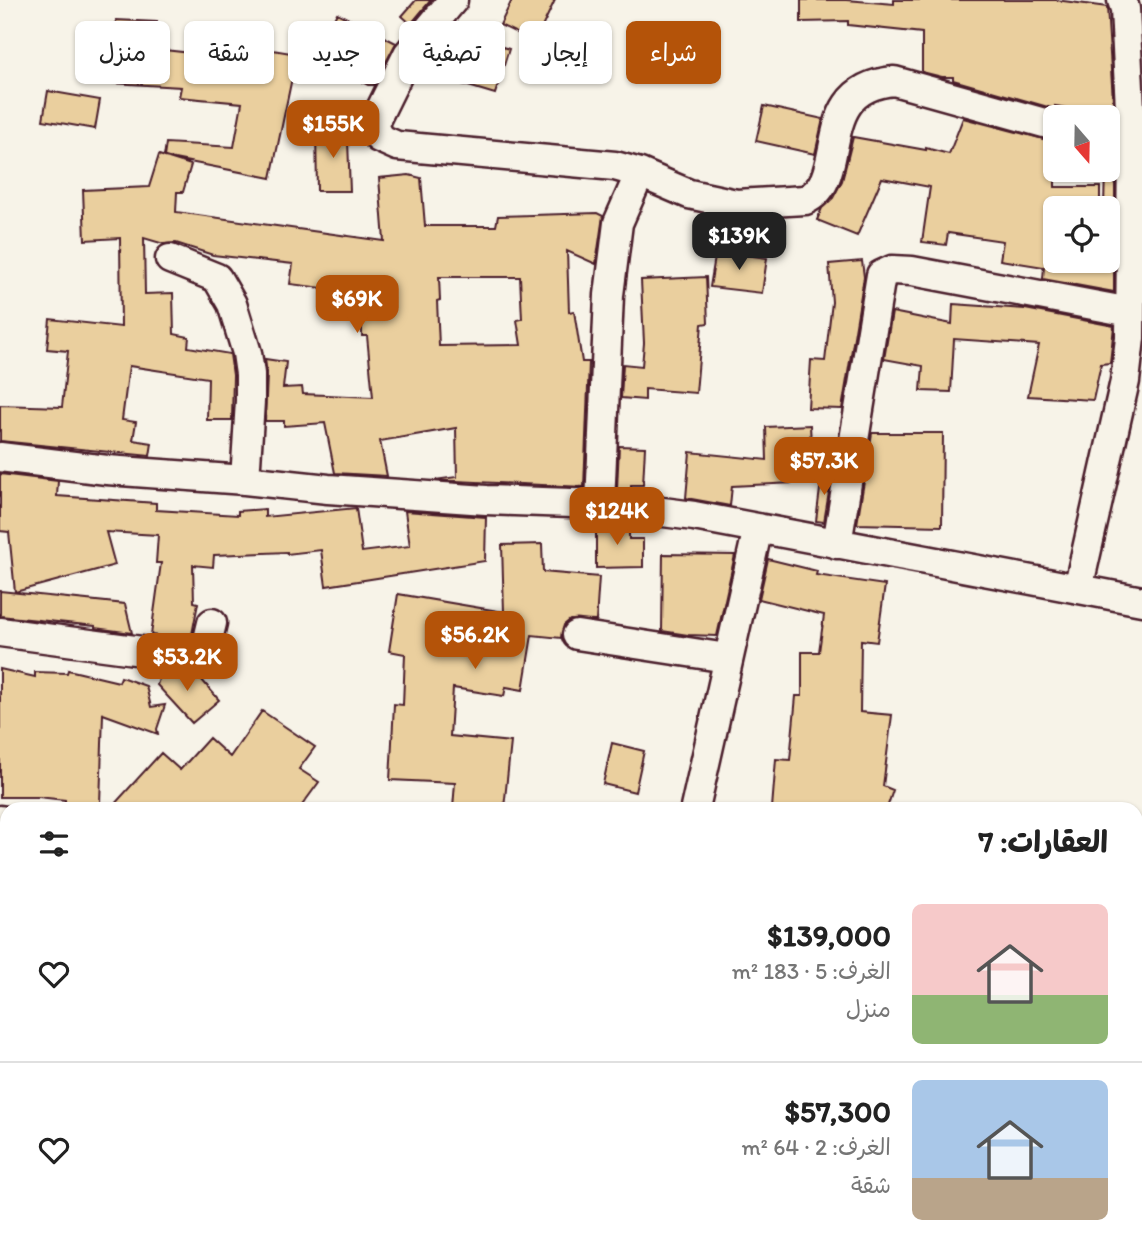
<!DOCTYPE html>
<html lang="ar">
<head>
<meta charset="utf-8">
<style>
  :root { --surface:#fff; --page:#f2f2f2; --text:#222; --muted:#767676; --line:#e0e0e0; --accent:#b45309 }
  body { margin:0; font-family:Itim,"Playpen Sans Arabic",sans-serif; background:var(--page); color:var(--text); direction:rtl; height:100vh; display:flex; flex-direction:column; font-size:26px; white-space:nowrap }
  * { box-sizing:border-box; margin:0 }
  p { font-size:23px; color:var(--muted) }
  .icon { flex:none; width:38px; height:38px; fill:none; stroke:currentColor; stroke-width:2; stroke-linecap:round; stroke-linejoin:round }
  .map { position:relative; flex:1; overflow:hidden; direction:ltr }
  .side { position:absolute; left:0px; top:802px; width:1143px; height:450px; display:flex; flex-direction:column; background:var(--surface); border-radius:21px 21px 0 0; box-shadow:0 2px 5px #0004; direction:rtl }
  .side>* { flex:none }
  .guide { position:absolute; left:21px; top:21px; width:700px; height:63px; direction:rtl; display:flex; gap:14px }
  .needle { width:46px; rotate:160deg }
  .controls { position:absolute; left:1043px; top:105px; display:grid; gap:14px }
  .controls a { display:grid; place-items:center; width:77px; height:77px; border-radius:10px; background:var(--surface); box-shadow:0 2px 5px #0004; font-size:35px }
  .price { position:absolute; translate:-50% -60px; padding:0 16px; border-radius:14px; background:var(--accent); color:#fff; font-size:23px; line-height:46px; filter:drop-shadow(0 2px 4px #0008) }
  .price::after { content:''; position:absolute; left:50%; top:42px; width:21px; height:16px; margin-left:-10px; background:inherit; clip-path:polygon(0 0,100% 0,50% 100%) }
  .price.on { background:#222; color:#fff }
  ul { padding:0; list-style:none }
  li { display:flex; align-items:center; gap:21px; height:175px; padding:0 35px }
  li+li { border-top:2px solid var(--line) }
  li span { display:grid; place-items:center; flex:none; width:196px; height:140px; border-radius:10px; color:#555 }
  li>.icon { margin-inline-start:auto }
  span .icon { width:84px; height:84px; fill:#fffc; stroke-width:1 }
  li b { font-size:30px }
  h2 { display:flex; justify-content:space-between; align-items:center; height:84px; padding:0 35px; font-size:30px }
  .chip { padding:0 24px; border-radius:10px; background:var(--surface); box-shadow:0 2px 5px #0004; font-size:24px; line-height:63px }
  .chip.on { background:var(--accent); color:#fff }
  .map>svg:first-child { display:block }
</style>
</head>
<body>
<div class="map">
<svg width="1142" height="1251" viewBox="0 0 1142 1251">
  <rect width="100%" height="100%" fill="#f7f3e8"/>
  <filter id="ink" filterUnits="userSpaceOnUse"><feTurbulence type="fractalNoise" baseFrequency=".0143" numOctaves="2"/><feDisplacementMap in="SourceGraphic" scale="14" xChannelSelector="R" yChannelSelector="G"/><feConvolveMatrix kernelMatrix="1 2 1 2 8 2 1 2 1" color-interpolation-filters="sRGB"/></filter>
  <g filter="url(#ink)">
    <path fill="#eacf9e" stroke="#4a1f2b" stroke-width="2" fill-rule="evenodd" d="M 416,0 L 431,0 L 411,24 L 402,16 Z
      M 512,0 L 555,0 L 535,42 L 500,25 Z
      M 801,0 L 846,0 L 894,4 L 894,0 L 1056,0 L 1107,7 L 1114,116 L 1055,106 L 1055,109 L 953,80 L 953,77 L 942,77 L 922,72 L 922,33 L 848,25 L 848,21 L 801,22 Z
      M 337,13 L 396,43 L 374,85 L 368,85 L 314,57 Z
      M 116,20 L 157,22 L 156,49 L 235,58 L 237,44 L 297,54 L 271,178 L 164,157 L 166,143 L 234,147 L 242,103 L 179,97 L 181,87 L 113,83 Z
      M 449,31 L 509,49 L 495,94 L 455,82 L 460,68 L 445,63 L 447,55 L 437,46 Z
      M 48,91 L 100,100 L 95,129 L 43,120 Z
      M 764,106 L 823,119 L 815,154 L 756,141 Z
      M 963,118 L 1055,142 L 1055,187 L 1100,187 L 1100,208 L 1055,208 L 1055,261 L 1108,261 L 1108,254 L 1114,254 L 1114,292 L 1043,279 L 1044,267 L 1000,260 L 1003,241 L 948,233 L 946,245 L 922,242 L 930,187 L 882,178 L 857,236 L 817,220 L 822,208 L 833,198 L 842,181 L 853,137 L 926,150 L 926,148 L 949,154 Z
      M 316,130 L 353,130 L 348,141 L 350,191 L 317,191 Z
      M 159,155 L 191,165 L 183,192 L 177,192 L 176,212 L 384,241 L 379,178 L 409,175 L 421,178 L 425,226 L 496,226 L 498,216 L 597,213 L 603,216 L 596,264 L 567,251 L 569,312 L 574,311 L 582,362 L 589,362 L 584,487 L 435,480 L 457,477 L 456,428 L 380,441 L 387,476 L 335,473 L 325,423 L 284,426 L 284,421 L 265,421 L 267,374 L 265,359 L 286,362 L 283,388 L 302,387 L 303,394 L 373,397 L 367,336 L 362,336 L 362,293 L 290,284 L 293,264 L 213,255 L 176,243 L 164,244 L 144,238 L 145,294 L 173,293 L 174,334 L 189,337 L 188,347 L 230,354 L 233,375 L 232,420 L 207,420 L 208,378 L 129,366 L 122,420 L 136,422 L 133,440 L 152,443 L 150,456 L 0,441 L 0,405 L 62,407 L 68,351 L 47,349 L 50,319 L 121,327 L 120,238 L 85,240 L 83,190 L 149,187 ZM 439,277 L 520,277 L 522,319 L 517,320 L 521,345 L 439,346 L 437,301 L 440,300 Z
      M 1108,163 L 1115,163 L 1115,207 L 1104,207 L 1105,170 L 1108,170 Z
      M 716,251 L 767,258 L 762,293 L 710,287 Z
      M 862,261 L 864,277 L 842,409 L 808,408 L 811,360 L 825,361 L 832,302 L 829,264 Z
      M 706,277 L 708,323 L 702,324 L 696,393 L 645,389 L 645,400 L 621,398 L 623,364 L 642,366 L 644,343 L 641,280 Z
      M 953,304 L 1025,309 L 1114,326 L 1110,363 L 1101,364 L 1093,400 L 1028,396 L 1039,345 L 954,339 L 951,392 L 921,391 L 923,366 L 884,359 L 892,312 L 952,324 Z
      M 810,425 L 813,482 L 732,486 L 730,506 L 686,498 L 690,452 L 767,460 L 766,427 Z
      M 872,433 L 943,433 L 942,526 L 857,524 Z
      M 619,446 L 645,447 L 643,485 L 631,485 L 631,491 L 617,489 Z
      M 822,473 L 832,474 L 824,522 L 816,521 Z
      M 0,474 L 58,481 L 57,496 L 156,503 L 156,510 L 238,515 L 238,511 L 265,509 L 265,517 L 356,508 L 362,552 L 410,546 L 405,511 L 486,517 L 485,561 L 326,586 L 321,550 L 287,554 L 287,552 L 214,555 L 213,567 L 193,565 L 194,602 L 198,603 L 191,640 L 151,635 L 161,563 L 156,563 L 158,535 L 106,532 L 115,565 L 15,592 L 9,532 L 0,531 Z
      M 596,521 L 629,524 L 629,539 L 643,539 L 643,567 L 596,568 Z
      M 542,544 L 543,572 L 599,577 L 596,621 L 570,620 L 564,625 L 561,638 L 532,635 L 523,690 L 506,687 L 504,696 L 453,688 L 450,736 L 511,742 L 504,808 L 453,808 L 455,783 L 390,780 L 394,704 L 403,705 L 405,654 L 389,651 L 398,594 L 504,612 L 502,545 Z
      M 663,554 L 735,555 L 717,636 L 688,635 L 662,631 Z
      M 768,559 L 817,571 L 816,575 L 885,585 L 877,642 L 861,640 L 860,712 L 892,715 L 883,786 L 893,790 L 887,808 L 772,808 L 776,759 L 790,760 L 796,696 L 802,696 L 802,652 L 819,652 L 824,615 L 759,599 Z
      M 0,591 L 125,604 L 132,633 L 95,628 L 95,626 L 0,616 Z
      M 0,669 L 35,677 L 35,672 L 67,673 L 68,670 L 119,682 L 121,677 L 146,686 L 151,707 L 165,705 L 157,729 L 158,734 L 103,714 L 100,804 L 65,803 L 65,800 L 38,797 L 0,797 Z
      M 162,670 L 196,673 L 219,700 L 192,723 L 157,685 Z
      M 262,711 L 315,747 L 299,769 L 319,782 L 300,808 L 111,808 L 161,753 L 180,770 L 209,738 L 230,757 Z
      M 612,743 L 644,751 L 635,792 L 603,784 Z"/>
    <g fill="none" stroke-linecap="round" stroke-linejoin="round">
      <g stroke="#4a1f2b" stroke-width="33">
        <path id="minor" d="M 453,0 L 408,54 L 373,125 L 379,138 L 397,146 L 615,166 L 640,173
          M 1108,141 L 1132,148
          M 170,259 L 217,278 L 232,304 L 247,353 L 250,374 L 250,401 L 245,480
          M 0,457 L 107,470 L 245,480 L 328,489 L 486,500 L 600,504 L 694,516 L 1142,601
          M 600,504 L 609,295 L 618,223 L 640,173 L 689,194 L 736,204 L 805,200 C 852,180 810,88 894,81 L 1055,126
          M 837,544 L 881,275 L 892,270 L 912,271 L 1130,312
          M 1078,589 L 1125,381 L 1130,338 L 1132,148 L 1125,9 L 1122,0
          M 0,632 L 187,657 L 198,656 L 205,652 L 212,623
          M 577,635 L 727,658
          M 695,808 L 758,528
          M 0,820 L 7,821
          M 0,1007 L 7,1008
          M 0,1237 L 7,1208
          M 602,1244 L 613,1251
          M 990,1244 L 993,1251"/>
      </g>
      <use href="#minor" stroke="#f7f3e8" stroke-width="28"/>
    </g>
  </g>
</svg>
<div class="controls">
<a><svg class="needle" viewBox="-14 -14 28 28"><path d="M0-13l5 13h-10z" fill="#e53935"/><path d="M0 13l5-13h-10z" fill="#767676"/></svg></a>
<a><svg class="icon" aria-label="locate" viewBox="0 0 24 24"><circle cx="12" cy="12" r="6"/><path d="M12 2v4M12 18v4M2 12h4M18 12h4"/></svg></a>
</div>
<b class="price" style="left:333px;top:160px">$155K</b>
<b class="price on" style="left:739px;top:272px">$139K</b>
<b class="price" style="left:357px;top:335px">$69K</b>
<b class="price" style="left:824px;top:497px">$57.3K</b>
<b class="price" style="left:617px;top:547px">$124K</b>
<b class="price" style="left:475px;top:671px">$56.2K</b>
<b class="price" style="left:187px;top:693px">$53.2K</b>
<div class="guide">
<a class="chip on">شراء</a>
<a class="chip">إيجار</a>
<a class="chip">تصفية</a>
<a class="chip">جديد</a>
<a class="chip">شقة</a>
<a class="chip">منزل</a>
</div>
<section class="side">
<h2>العقارات: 7<svg class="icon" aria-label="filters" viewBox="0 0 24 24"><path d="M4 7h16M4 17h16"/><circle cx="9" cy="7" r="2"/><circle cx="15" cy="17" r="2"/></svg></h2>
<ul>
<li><span style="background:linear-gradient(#f6c9c9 65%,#8fb573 0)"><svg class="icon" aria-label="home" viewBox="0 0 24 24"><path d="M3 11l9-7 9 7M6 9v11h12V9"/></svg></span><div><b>$139,000</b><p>الغرف: 5 · 183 m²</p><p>منزل</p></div><svg class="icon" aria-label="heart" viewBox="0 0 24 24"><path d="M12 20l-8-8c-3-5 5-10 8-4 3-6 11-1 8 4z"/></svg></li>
<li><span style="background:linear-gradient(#a9c7e8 70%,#b9a48a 0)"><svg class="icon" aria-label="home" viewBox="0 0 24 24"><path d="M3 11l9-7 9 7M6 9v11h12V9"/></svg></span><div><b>$57,300</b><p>الغرف: 2 · 64 m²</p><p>شقة</p></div><svg class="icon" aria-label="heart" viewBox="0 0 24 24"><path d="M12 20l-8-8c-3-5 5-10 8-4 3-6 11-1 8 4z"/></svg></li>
</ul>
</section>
</div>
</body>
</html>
